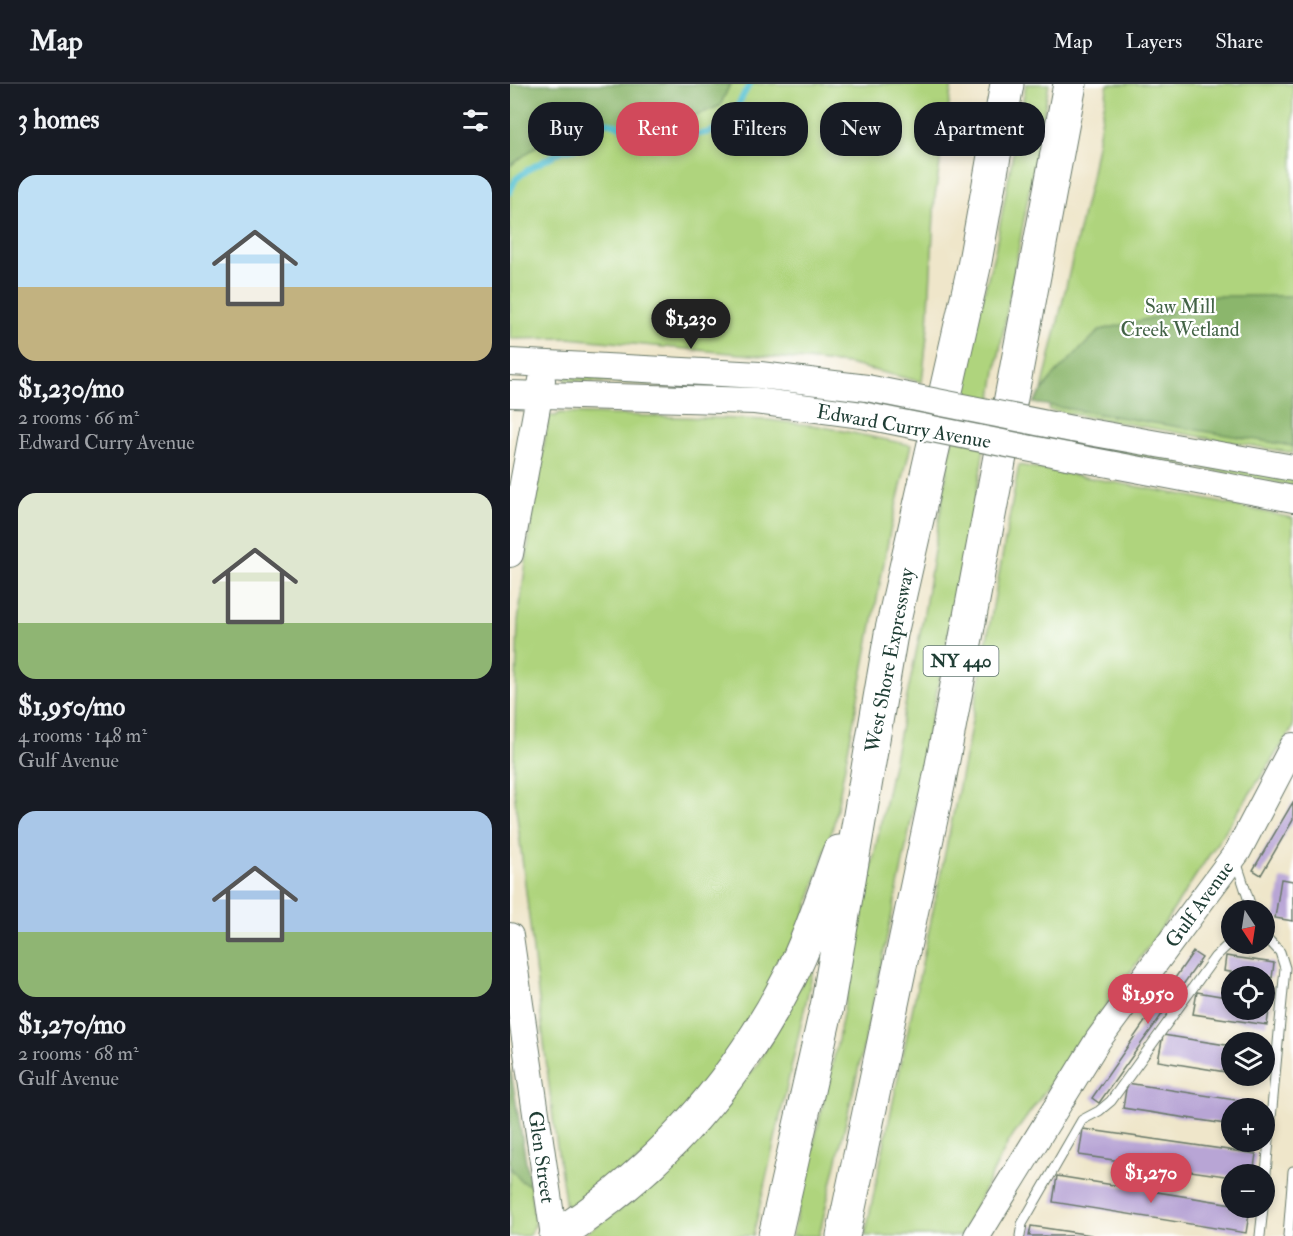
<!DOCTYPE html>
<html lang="en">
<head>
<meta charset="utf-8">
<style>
  :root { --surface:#171b24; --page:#20242c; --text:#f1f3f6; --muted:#9ea1a6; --line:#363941; --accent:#d1495b }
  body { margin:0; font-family:"IM FELL Double Pica",serif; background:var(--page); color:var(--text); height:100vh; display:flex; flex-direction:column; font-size:22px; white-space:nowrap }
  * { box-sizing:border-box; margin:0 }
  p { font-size:20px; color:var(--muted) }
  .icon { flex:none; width:33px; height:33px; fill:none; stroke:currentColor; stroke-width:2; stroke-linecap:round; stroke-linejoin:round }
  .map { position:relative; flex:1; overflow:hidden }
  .panel { display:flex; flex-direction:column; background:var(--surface); width:510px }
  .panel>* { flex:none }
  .top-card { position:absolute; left:18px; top:18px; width:570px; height:54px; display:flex; gap:12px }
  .needle { width:39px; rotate:168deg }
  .buttons { position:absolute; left:711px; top:816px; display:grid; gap:12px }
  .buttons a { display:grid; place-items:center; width:54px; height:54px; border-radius:50%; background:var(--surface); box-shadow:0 3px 9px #0003; font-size:30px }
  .price { position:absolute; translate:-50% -51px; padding:0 14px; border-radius:21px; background:var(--accent); color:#fff; font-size:20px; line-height:39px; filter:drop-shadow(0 2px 3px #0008) }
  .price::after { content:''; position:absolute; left:50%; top:36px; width:18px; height:14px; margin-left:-9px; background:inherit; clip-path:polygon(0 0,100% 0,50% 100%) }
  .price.current { background:#222; color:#fff }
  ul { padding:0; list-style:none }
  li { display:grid; align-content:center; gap:12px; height:318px; padding:0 18px }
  li span { display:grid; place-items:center; height:186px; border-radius:18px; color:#555 }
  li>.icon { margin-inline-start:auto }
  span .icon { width:108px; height:108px; fill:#fffc; stroke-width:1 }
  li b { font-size:26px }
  h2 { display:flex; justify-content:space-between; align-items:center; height:72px; padding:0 18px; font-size:26px }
  .tag { padding:0 21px; border-radius:24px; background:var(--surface); box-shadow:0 3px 9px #0003; font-size:21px; line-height:54px }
  .tag.current { background:var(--accent); color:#fff }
  header { display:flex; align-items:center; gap:36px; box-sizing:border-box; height:84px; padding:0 30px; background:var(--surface); border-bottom:2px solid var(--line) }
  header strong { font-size:28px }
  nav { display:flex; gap:33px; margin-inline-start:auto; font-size:21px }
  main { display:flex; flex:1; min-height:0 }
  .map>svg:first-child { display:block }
</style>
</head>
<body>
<header>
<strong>Map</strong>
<nav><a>Map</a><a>Layers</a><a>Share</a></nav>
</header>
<main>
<section class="panel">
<h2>3 homes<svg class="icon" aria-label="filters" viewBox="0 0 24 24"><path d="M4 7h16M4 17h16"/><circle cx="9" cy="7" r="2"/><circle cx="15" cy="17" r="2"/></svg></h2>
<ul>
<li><span style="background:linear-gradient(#bfe0f5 60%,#c2b280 0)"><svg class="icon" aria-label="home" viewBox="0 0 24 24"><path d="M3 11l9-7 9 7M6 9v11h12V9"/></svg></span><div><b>$1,230/mo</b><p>2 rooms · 66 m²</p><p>Edward Curry Avenue</p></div></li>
<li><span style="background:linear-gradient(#dfe7d0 70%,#8fb573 0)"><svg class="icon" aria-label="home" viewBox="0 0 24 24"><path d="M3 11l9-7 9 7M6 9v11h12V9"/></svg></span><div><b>$1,950/mo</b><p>4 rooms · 148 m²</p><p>Gulf Avenue</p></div></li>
<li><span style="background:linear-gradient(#a9c7e8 65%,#8fb573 0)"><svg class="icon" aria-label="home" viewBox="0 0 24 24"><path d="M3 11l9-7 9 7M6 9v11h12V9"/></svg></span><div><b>$1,270/mo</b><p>2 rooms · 68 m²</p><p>Gulf Avenue</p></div></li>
</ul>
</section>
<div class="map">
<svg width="783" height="1152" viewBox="0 0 783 1152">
  <rect width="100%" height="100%" fill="#fff"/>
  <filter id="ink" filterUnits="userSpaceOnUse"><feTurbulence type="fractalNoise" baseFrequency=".0167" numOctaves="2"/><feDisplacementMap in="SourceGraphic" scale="12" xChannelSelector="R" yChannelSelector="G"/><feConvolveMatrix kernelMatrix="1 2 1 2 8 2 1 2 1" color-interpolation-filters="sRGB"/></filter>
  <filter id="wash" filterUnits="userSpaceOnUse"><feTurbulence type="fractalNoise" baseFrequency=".008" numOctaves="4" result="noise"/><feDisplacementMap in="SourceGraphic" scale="24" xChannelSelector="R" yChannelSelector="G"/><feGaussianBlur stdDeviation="1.35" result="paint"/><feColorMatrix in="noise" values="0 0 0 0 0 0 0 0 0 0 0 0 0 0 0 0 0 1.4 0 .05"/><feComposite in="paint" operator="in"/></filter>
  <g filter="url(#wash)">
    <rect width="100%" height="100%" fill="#efe6ca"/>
    <path fill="#afd47d" stroke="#678858" stroke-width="1.5" d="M 220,0 L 442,0 L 425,112 L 418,243 L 412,298 L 338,280 L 58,254 L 0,255 L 0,82 L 56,40 L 156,43 L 210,22 Z
      M 516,0 L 539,0 L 486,287 L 470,390 L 390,793 L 353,965 L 309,1152 L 282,1152 L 328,956 L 360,791 L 413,535 L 453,288 L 485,167 Z
      M 598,0 L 783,0 L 783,369 L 539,326 L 545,291 L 532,306 L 580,99 Z
      M 53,293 L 198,294 L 351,315 L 346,318 C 251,302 156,301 59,297 L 55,296 Z
      M 49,329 L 259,336 L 309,342 L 401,361 L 380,447 L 324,739 L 288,853 L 250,927 L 154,1057 L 57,1131 L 43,1034 L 3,699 L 8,537 L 24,418 L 39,332 L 46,332 Z
      M 576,359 L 783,395 L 783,402 L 579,363 Z
      M 509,381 L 679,412 L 783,434 L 783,643 L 781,647 L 646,852 L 498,1059 L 451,1152 L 355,1152 L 457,664 Z
      M 305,878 L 243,1152 L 71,1152 L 120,1119 L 183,1058 L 247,981 L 298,887 Z
      M 0,1083 L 11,1097 L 20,1101 L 25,1141 L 18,1152 L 0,1152 Z"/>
    <path fill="#8bb66c" stroke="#557a50" stroke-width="1.5" d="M 0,0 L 220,0 L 210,22 L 156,43 L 56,40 L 0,82 Z
      M 705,212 L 783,212 L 783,362 L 523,319 L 545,290 L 590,246 L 646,233 Z
      M 0,983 L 20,1101 L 11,1097 L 0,1083 Z"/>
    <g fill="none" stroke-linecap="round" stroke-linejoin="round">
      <path stroke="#59c3d4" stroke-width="6" d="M 0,108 L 6,95 L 19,85 L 52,67 L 66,64 L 77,59 L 87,38 C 101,37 107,42 118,46 C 142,52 196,57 215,40 C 226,29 231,13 240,0"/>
    </g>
    <g id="blocks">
      <path fill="#b8a5d5" d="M 783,718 L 783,736 L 751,791 L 743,786 Z
        M 771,795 L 783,797 L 783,837 L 765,834 Z
        M 683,868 L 692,874 L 589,1019 L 582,1014 Z
        M 716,872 L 764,879 L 762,894 L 714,887 Z
        M 687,908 L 722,914 L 722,926 L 754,926 L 754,919 L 760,919 L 757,941 L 683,930 Z
        M 653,951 L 722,962 L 722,989 L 648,977 Z
        M 617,999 L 751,1020 L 750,1024 L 722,1024 L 722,1041 L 613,1024 Z
        M 573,1045 L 746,1070 L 743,1090 L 722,1090 L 722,1093 L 569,1071 Z
        M 547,1092 L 722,1120 L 722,1124 L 740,1124 L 736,1149 L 543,1118 Z
        M 521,1142 L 581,1151 L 581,1152 L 519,1152 Z"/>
    </g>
  </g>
  <g filter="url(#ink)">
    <use href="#blocks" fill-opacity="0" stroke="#687868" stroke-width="1.5"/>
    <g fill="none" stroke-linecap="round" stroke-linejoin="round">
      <g stroke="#687868" stroke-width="11">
        <path id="lane" d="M 726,777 L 742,826
          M 754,851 L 770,868 L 775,884 L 754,1110
          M 510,1152 L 512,1140 L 572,1036 L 589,1027 L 601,1017 L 705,873 L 722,857
          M 750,1152 L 753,1124
          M 778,1152 L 783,1087"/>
      </g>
      <g stroke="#687868" stroke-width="28">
        <path id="secondary" d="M 0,278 L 250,291 L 357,304
          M 0,310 L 245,317 L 352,331
          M 562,345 L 783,384
          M 557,372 L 783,415
          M 0,470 L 32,296
          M 0,852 L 44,1152
          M 467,1152 L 588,956 L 728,767 L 783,662"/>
      </g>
      <g stroke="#687868" stroke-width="35">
        <path id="highway" d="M 46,1152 C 147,1088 224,1001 279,895 C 299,856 314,809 329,768
          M 265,1152 L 318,918 L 381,550 L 464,183 L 497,0
          M 333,1152 L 429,697 L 560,0"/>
      </g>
      <use href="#lane" stroke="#fff" stroke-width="9"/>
      <use href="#secondary" stroke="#fff" stroke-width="26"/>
      <use href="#highway" stroke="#fff" stroke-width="33"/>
      <g stroke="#687868" stroke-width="28" stroke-linecap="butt">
        <path id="secondary-bridge" d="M 357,304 L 562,345
          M 352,331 L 557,372"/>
      </g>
      <use href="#secondary-bridge" stroke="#fff" stroke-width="26"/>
    </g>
  </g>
  <g text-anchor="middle" stroke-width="4.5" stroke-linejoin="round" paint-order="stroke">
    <rect fill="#fff" stroke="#627771" stroke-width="1.5" x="413.5" y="562" width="75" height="30" rx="4.5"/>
    <g font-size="18" font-weight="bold" fill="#1f3d34">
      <text x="451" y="583">NY 440</text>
    </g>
    <g font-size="20" fill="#436346" stroke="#fff">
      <text x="670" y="229">Saw Mill<tspan x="670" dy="23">Creek Wetland</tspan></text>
    </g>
    <g font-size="20" fill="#1f3d34" stroke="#fff">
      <text transform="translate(394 342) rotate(10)" y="7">Edward Curry Avenue</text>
      <text transform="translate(379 576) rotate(-79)" y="7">West Shore Expressway</text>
      <text transform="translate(689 820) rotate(-54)" y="7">Gulf Avenue</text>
      <text transform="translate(32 1073) rotate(82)" y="7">Glen Street</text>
    </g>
  </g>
</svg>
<div class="buttons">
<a><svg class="needle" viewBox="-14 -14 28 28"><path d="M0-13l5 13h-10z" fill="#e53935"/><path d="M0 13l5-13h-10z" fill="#9ea1a6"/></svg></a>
<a><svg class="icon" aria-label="locate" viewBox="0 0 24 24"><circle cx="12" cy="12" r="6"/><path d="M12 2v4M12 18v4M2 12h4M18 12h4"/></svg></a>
<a><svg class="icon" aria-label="layers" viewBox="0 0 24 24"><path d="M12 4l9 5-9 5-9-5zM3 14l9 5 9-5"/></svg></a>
<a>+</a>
<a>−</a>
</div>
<b class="price current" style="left:181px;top:266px">$1,230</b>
<b class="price" style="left:638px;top:941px">$1,950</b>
<b class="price" style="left:641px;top:1120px">$1,270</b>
<div class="top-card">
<a class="tag">Buy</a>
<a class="tag current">Rent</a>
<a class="tag">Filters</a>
<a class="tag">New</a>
<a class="tag">Apartment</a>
</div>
</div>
</main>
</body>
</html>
